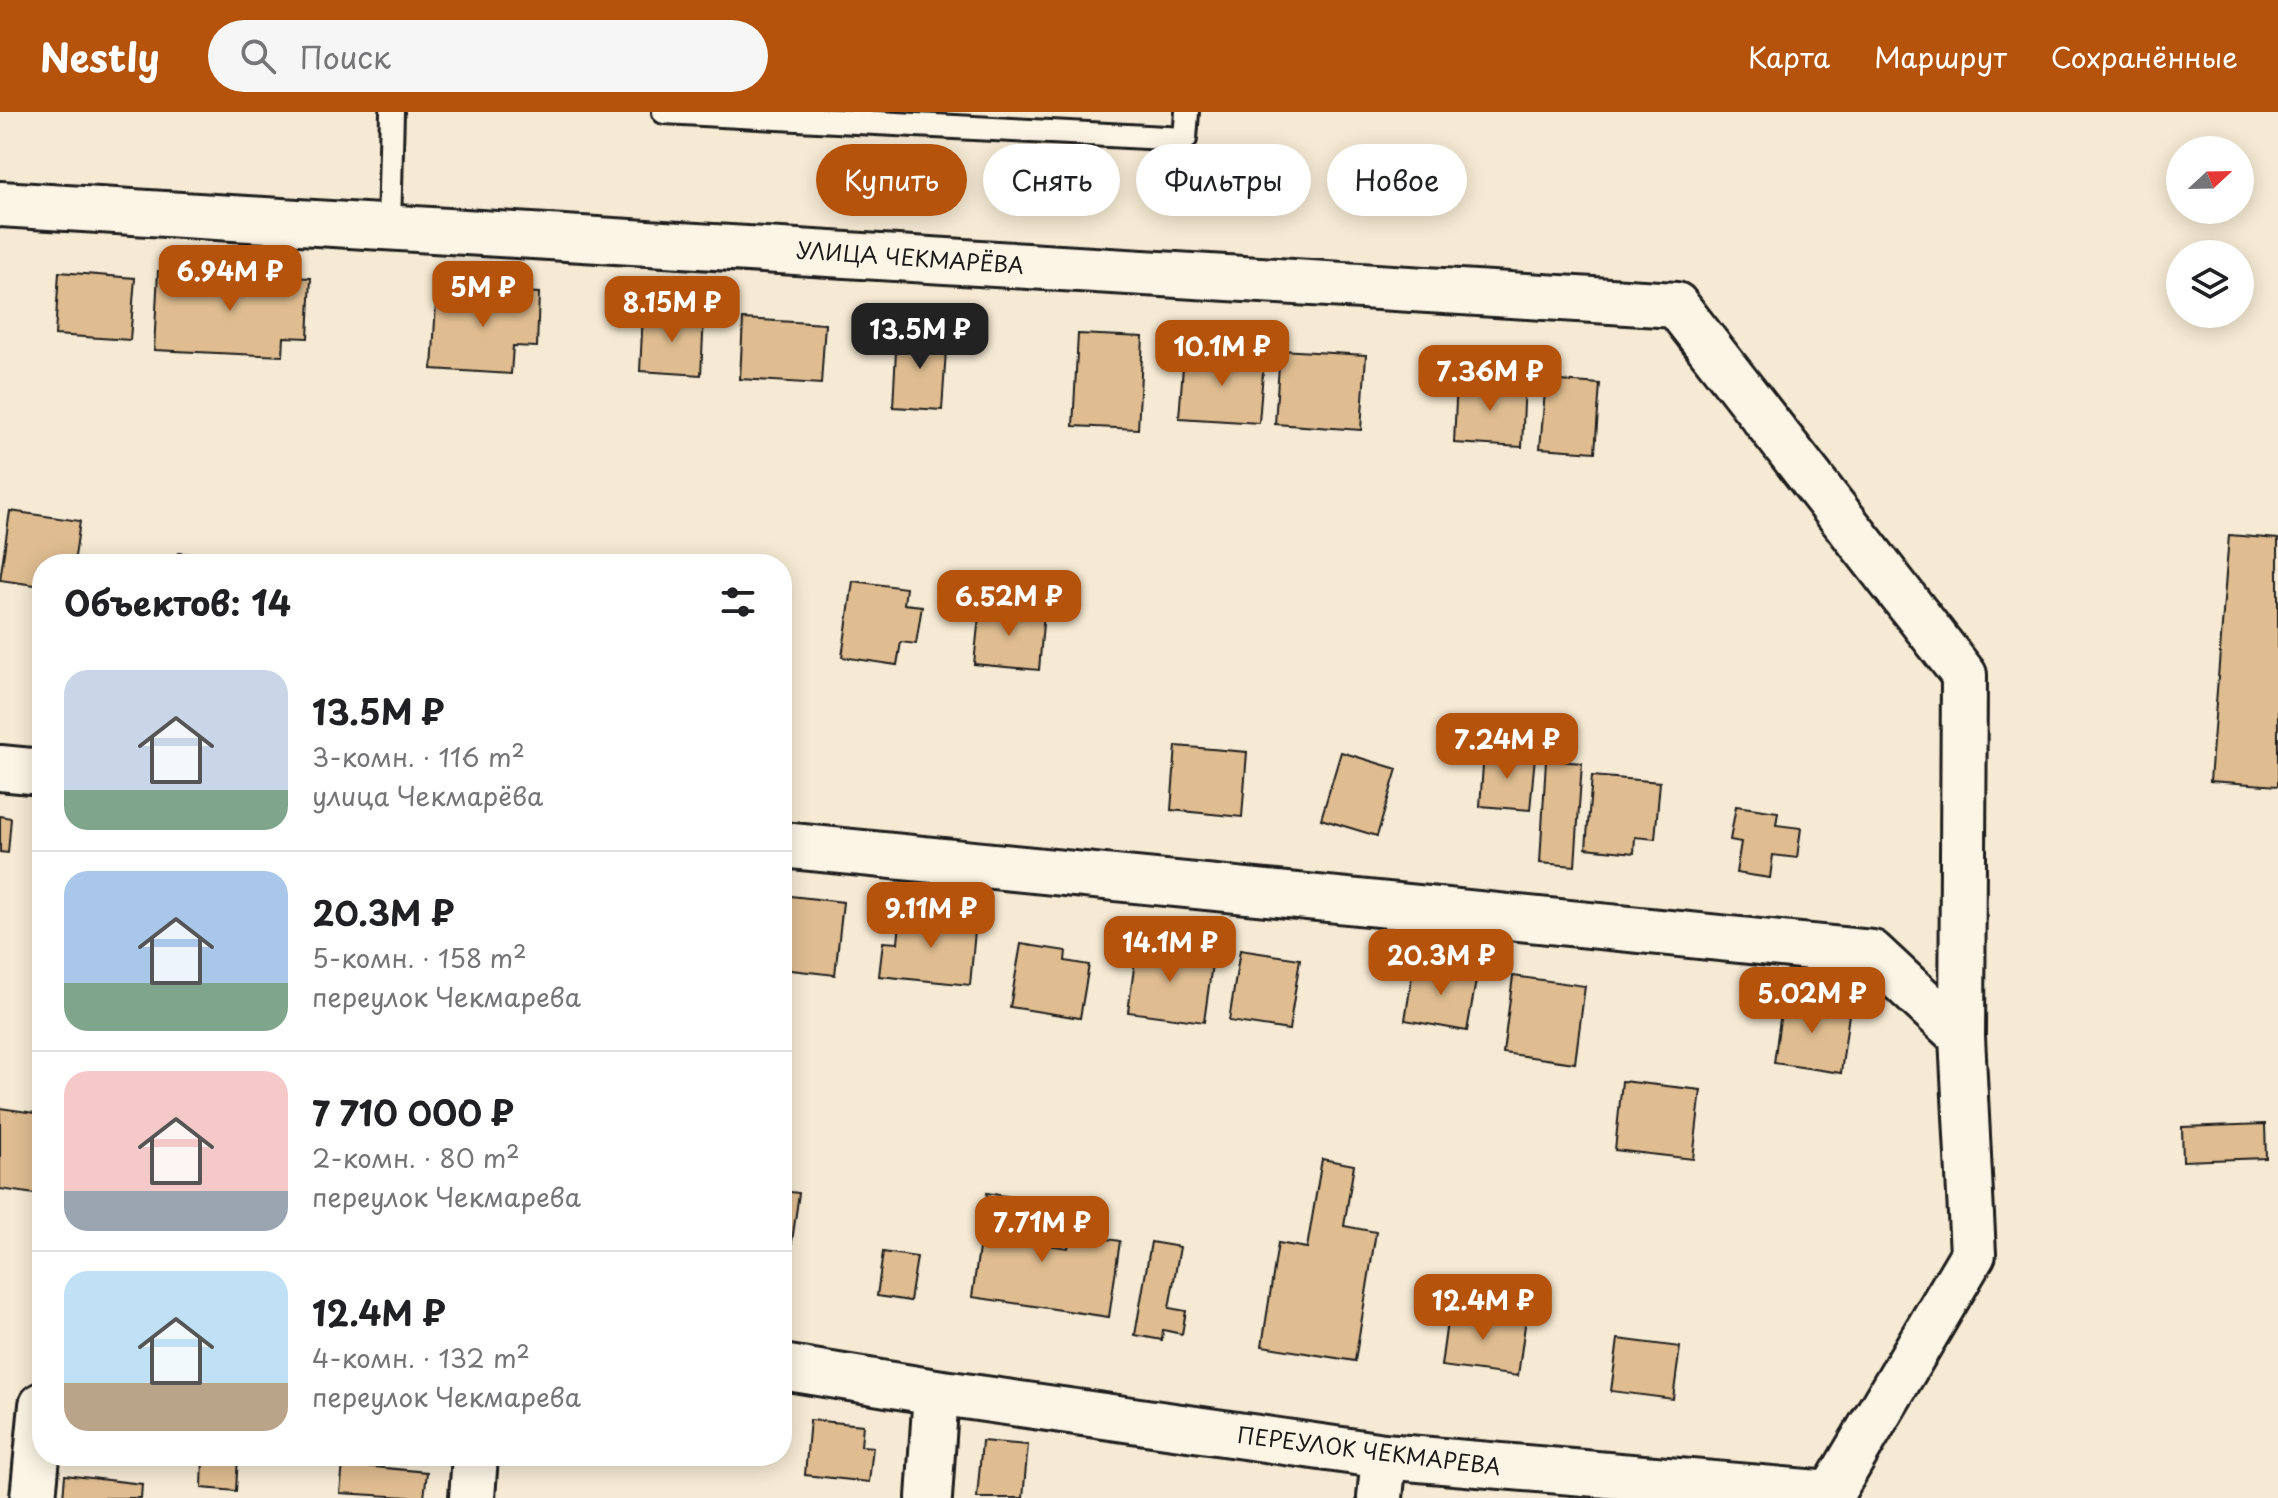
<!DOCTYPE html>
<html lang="ru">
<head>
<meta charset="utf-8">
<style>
  :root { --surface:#fff; --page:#f6f6f6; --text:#202124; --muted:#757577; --line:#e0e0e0; --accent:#b45309 }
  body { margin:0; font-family:"Playpen Sans",sans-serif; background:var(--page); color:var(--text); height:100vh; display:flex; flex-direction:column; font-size:30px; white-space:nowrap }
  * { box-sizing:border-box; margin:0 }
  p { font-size:26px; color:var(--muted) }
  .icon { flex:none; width:44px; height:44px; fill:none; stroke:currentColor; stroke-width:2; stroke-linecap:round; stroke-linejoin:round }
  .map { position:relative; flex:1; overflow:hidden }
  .drawer { position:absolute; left:32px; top:442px; width:760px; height:912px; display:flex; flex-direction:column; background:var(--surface); border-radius:32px; box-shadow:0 4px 20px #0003 }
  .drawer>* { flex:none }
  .top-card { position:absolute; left:816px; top:32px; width:760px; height:72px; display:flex; gap:16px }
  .needle { width:52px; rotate:68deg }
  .fabs { position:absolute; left:2166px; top:24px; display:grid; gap:16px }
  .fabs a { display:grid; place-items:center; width:88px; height:88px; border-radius:50%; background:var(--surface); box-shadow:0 4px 20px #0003; font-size:40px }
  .price { position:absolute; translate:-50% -68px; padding:0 18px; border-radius:16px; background:var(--accent); color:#fff; font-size:26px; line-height:52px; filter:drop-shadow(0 2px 4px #0008) }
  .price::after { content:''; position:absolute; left:50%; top:48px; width:24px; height:18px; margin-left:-12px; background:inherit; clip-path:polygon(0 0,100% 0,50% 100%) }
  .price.selected { background:#222; color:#fff }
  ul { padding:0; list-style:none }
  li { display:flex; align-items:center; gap:24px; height:200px; padding:0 32px }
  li+li { border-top:2px solid var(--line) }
  li span { display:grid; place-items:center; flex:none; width:224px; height:160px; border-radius:24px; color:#555 }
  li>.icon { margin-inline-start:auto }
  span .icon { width:96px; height:96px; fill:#fffc; stroke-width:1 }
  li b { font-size:34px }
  h2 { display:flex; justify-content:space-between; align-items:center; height:96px; padding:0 32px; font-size:34px }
  .chip { padding:0 28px; border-radius:36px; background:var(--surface); box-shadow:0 4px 20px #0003; font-size:28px; line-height:72px }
  .chip.selected { background:var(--accent); color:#fff }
  header { display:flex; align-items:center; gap:48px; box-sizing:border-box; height:112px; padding:0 40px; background:var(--accent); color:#fff }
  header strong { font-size:38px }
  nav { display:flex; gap:44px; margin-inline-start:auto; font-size:28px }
  .search { width:560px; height:72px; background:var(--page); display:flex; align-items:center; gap:20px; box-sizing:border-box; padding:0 28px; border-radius:44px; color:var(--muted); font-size:30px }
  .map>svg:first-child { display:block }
</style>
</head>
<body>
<header>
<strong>Nestly</strong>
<div class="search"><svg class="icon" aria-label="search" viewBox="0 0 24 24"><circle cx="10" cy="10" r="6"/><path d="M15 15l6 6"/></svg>Поиск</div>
<nav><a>Карта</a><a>Маршрут</a><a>Сохранённые</a></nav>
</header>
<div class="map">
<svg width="2278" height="1386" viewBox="0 0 2278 1386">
  <rect width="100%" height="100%" fill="#f6ead4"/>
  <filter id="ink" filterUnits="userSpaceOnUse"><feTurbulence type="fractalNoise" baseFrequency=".0125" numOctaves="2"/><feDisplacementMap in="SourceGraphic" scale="16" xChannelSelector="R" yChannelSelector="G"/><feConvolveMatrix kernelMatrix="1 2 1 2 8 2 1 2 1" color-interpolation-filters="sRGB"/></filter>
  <g filter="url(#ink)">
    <path fill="#dfbd91" stroke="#1c1c1c" stroke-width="2" d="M 158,159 L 311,166 L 308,226 L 284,225 L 283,244 L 154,238 Z
      M 59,160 L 135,166 L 130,228 L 55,223 Z
      M 437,175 L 539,181 L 537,235 L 513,234 L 511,262 L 432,257 Z
      M 643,200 L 704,204 L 701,263 L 640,259 Z
      M 743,207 L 825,212 L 821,272 L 740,267 Z
      M 897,220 L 947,223 L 942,298 L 893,295 Z
      M 1078,222 L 1143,225 L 1138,317 L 1073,314 Z
      M 1280,238 L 1366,243 L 1361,318 L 1275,312 Z
      M 1184,242 L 1264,247 L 1259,311 L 1179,306 Z
      M 1457,267 L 1525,270 L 1522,335 L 1454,331 Z
      M 1546,268 L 1600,272 L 1595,340 L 1540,336 Z
      M 10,399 L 80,409 L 74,452 L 42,452 L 42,474 L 0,468 Z
      M 2229,423 L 2278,427 L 2278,674 L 2210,669 Z
      M 178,441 L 308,451 L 308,452 L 177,452 Z
      M 853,469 L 906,476 L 904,492 L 922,494 L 916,532 L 901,530 L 897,553 L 842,545 Z
      M 782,490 L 792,491 L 788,531 L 782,530 Z
      M 980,494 L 1044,500 L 1039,558 L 974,552 Z
      M 1176,634 L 1247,640 L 1242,705 L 1171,698 Z
      M 1341,640 L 1397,657 L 1377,724 L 1321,707 Z
      M 1484,640 L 1535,644 L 1530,698 L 1480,694 Z
      M 1546,648 L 1582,651 L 1575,754 L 1540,751 Z
      M 1592,664 L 1660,670 L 1655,727 L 1635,725 L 1634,741 L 1586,736 Z
      M 1736,694 L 1778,700 L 1776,713 L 1801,716 L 1797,746 L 1773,743 L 1770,766 L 1736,761 L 1741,730 L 1730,728 Z
      M 0,704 L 11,706 L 8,741 L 0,740 Z
      M 782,783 L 843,790 L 835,863 L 782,857 Z
      M 901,800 L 976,808 L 970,873 L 879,864 L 883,830 L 898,831 Z
      M 1021,832 L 1066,839 L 1065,849 L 1089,853 L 1080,906 L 1010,895 Z
      M 1137,834 L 1213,845 L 1204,910 L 1128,900 Z
      M 1240,838 L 1300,847 L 1289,918 L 1229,909 Z
      M 1414,852 L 1477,863 L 1467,919 L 1405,908 Z
      M 1513,864 L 1585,874 L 1575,951 L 1503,941 Z
      M 1783,885 L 1850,895 L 1841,961 L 1774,951 Z
      M 1622,969 L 1701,978 L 1693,1047 L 1615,1038 Z
      M 0,996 L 42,1002 L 42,1083 L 0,1077 Z
      M 2265,1012 L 2266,1046 L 2183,1049 L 2182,1015 Z
      M 1322,1047 L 1354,1053 L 1344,1114 L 1376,1120 L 1355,1249 L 1262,1234 L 1278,1131 L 1307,1136 Z
      M 782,1079 L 799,1081 L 786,1171 L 782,1170 Z
      M 987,1081 L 1030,1088 L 1024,1130 L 1068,1136 L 1071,1121 L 1120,1129 L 1109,1205 L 972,1185 Z
      M 1151,1130 L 1180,1135 L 1169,1196 L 1186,1199 L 1182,1222 L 1163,1218 L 1162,1228 L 1135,1223 Z
      M 883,1140 L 917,1145 L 910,1189 L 877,1184 Z
      M 1449,1195 L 1526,1206 L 1518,1264 L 1441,1254 Z
      M 1618,1227 L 1680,1235 L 1673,1287 L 1611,1279 Z
      M 810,1308 L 863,1313 L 861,1334 L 873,1335 L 869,1370 L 805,1363 Z
      M 982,1329 L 1028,1333 L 1023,1386 L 977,1386 Z
      M 203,1344 L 238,1344 L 236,1379 L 202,1376 Z
      M 343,1352 L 427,1360 L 424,1386 L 340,1381 Z
      M 65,1363 L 142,1372 L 141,1386 L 63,1386 Z"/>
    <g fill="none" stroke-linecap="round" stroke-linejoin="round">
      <g stroke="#1c1c1c" stroke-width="28">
        <path id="lane" d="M 664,0 L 1185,27 L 1187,0
          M 389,114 L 392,0"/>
      </g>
      <g stroke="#1c1c1c" stroke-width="50">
        <path id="street" d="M 0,92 L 1676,193 L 1964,563 L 1962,925
          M 0,656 L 42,660
          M 782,733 L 1872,841 L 1962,925 L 1973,1142 L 1831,1382 L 1384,1344 L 936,1280 L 782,1255
          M 33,1386 L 42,1293
          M 472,1386 L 475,1344
          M 929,1386 L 936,1280
          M 1380,1386 L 1384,1344"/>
      </g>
      <use href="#lane" stroke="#fcf5e5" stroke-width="22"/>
      <use href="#street" stroke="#fcf5e5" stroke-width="44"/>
    </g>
  </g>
  <g text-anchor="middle" stroke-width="6" stroke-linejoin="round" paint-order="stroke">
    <g font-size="22" fill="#1c1c1c" stroke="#fcf5e5">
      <text transform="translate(910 146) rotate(4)" y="8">УЛИЦА ЧЕКМАРЁВА</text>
      <text transform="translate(1369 1339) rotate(7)" y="8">ПЕРЕУЛОК ЧЕКМАРЕВА</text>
    </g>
  </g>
</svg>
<div class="fabs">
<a><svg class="needle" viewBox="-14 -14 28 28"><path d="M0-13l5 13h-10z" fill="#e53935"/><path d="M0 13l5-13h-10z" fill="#757577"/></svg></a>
<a><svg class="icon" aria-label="layers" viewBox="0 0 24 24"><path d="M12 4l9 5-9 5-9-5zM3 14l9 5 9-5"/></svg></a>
</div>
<b class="price" style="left:230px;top:201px">6.94M ₽</b>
<b class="price" style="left:483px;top:217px">5M ₽</b>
<b class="price" style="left:672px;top:232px">8.15M ₽</b>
<b class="price selected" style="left:920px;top:259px">13.5M ₽</b>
<b class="price" style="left:1222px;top:276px">10.1M ₽</b>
<b class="price" style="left:1490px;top:301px">7.36M ₽</b>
<b class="price" style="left:1009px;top:526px">6.52M ₽</b>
<b class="price" style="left:1507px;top:669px">7.24M ₽</b>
<b class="price" style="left:931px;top:838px">9.11M ₽</b>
<b class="price" style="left:1170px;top:872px">14.1M ₽</b>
<b class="price" style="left:1441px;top:885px">20.3M ₽</b>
<b class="price" style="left:1812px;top:923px">5.02M ₽</b>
<b class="price" style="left:1042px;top:1152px">7.71M ₽</b>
<b class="price" style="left:1483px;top:1230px">12.4M ₽</b>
<div class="top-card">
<a class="chip selected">Купить</a>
<a class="chip">Снять</a>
<a class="chip">Фильтры</a>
<a class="chip">Новое</a>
</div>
<section class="drawer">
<h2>Объектов: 14<svg class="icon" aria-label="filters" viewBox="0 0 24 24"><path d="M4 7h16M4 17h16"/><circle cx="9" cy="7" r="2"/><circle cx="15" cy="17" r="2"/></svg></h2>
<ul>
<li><span style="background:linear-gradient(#c9d6e8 75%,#7fa58c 0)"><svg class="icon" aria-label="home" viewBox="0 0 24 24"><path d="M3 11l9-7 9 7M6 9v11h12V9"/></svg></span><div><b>13.5M ₽</b><p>3-комн. · 116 m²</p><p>улица Чекмарёва</p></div></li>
<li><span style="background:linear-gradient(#a9c7e8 70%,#7fa58c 0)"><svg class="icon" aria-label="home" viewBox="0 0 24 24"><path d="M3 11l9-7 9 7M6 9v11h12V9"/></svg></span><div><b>20.3M ₽</b><p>5-комн. · 158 m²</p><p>переулок Чекмарева</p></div></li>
<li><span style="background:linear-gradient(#f6c9c9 75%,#9aa5b1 0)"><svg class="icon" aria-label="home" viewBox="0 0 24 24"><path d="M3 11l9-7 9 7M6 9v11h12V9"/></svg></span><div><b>7 710 000 ₽</b><p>2-комн. · 80 m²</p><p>переулок Чекмарева</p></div></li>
<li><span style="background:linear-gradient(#bfe0f5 70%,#b9a48a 0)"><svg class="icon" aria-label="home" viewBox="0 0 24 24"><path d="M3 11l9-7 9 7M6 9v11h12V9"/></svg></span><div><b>12.4M ₽</b><p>4-комн. · 132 m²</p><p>переулок Чекмарева</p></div></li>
</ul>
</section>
</div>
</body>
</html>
